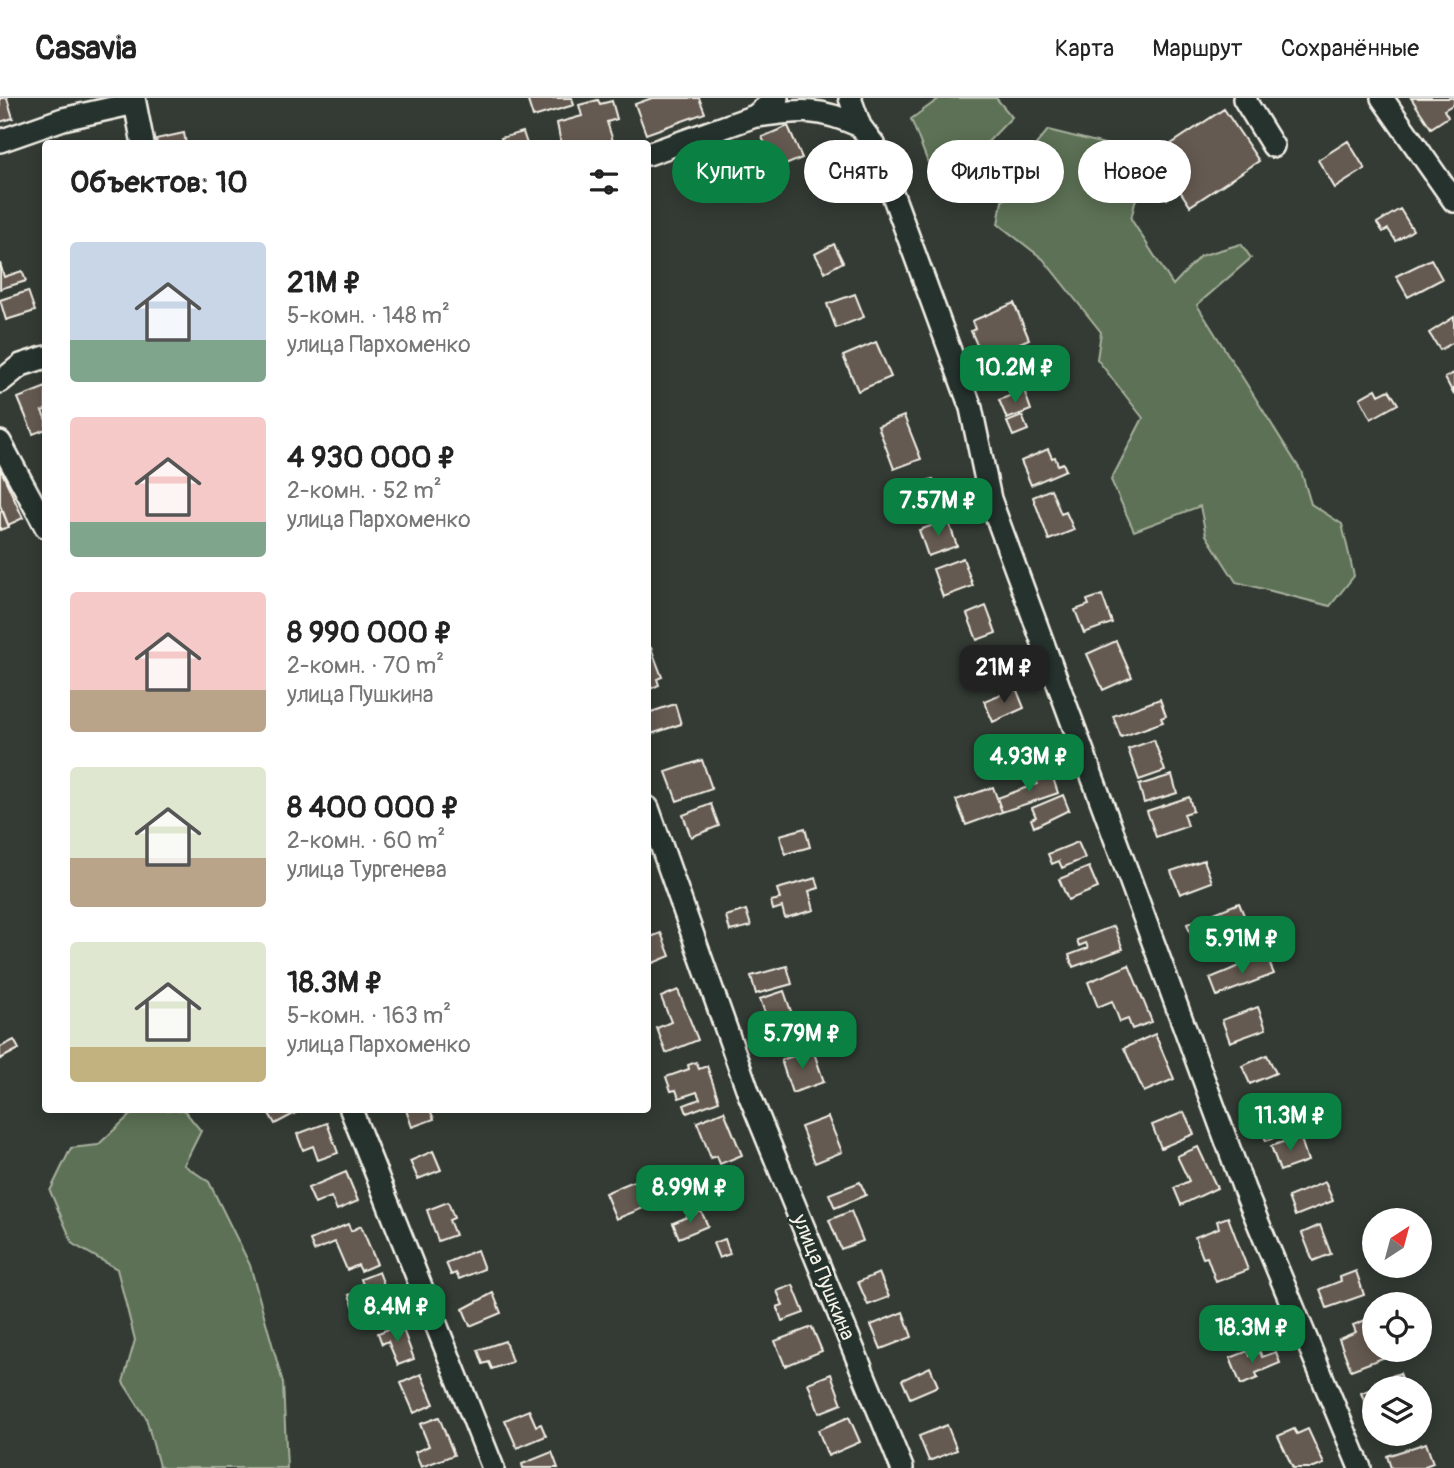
<!DOCTYPE html>
<html lang="ru">
<head>
<meta charset="utf-8">
<style>
  :root { --surface:#fff; --page:#f6f6f6; --text:#222; --muted:#767676; --line:#e0e0e0; --accent:#0b8043 }
  body { margin:0; font-family:Pangolin,sans-serif; background:var(--page); color:var(--text); height:100vh; display:flex; flex-direction:column; font-size:26px; white-space:nowrap }
  * { box-sizing:border-box; margin:0 }
  p { font-size:23px; color:var(--muted) }
  .icon { flex:none; width:38px; height:38px; fill:none; stroke:currentColor; stroke-width:2; stroke-linecap:round; stroke-linejoin:round }
  .map { position:relative; flex:1; overflow:hidden }
  .panel { position:absolute; left:42px; top:42px; width:609px; height:973px; display:flex; flex-direction:column; background:var(--surface); border-radius:7px; box-shadow:0 4px 18px #0003 }
  .panel>* { flex:none }
  .banner { position:absolute; left:672px; top:42px; width:665px; height:63px; display:flex; gap:14px }
  .needle { width:46px; rotate:36deg }
  .fabs { position:absolute; left:1362px; top:1110px; display:grid; gap:14px }
  .fabs a { display:grid; place-items:center; width:70px; height:70px; border-radius:50%; background:var(--surface); box-shadow:0 4px 18px #0003; font-size:35px }
  .price { position:absolute; translate:-50% -60px; padding:0 16px; border-radius:14px; background:var(--accent); color:#fff; font-size:23px; line-height:46px; filter:drop-shadow(0 2px 4px #0008) }
  .price::after { content:''; position:absolute; left:50%; top:42px; width:21px; height:16px; margin-left:-10px; background:inherit; clip-path:polygon(0 0,100% 0,50% 100%) }
  .price.selected { background:#222; color:#fff }
  ul { padding:0; list-style:none }
  li { display:flex; align-items:center; gap:21px; height:175px; padding:0 28px }
  li span { display:grid; place-items:center; flex:none; width:196px; height:140px; border-radius:7px; color:#555 }
  li>.icon { margin-inline-start:auto }
  span .icon { width:84px; height:84px; fill:#fffc; stroke-width:1 }
  li b { font-size:30px }
  h2 { display:flex; justify-content:space-between; align-items:center; height:84px; padding:0 28px; font-size:30px }
  .pill { padding:0 24px; border-radius:32px; background:var(--surface); box-shadow:0 4px 18px #0003; font-size:24px; line-height:63px }
  .pill.selected { background:var(--accent); color:#fff }
  header { display:flex; align-items:center; gap:42px; box-sizing:border-box; height:98px; padding:0 35px; background:var(--surface); border-bottom:2px solid var(--line) }
  header strong { font-size:33px }
  nav { display:flex; gap:38px; margin-inline-start:auto; font-size:24px }
  .map>svg:first-child { display:block }
</style>
</head>
<body>
<header>
<strong>Casavia</strong>
<nav><a>Карта</a><a>Маршрут</a><a>Сохранённые</a></nav>
</header>
<div class="map">
<svg width="1454" height="1370" viewBox="0 0 1454 1370">
  <rect width="100%" height="100%" fill="#333b34"/>
  <filter id="ink" filterUnits="userSpaceOnUse"><feTurbulence type="fractalNoise" baseFrequency=".0143" numOctaves="2"/><feDisplacementMap in="SourceGraphic" scale="14" xChannelSelector="R" yChannelSelector="G"/><feConvolveMatrix kernelMatrix="1 2 1 2 8 2 1 2 1" color-interpolation-filters="sRGB"/></filter>
  <g filter="url(#ink)">
    <path fill="#5c7154" stroke="#a8b19e" stroke-width="2" d="M 940,0 L 996,0 L 1012,19 L 951,82 L 929,67 L 911,21 Z
      M 1048,32 L 1125,51 L 1140,84 L 1131,121 L 1173,187 L 1200,158 L 1241,146 L 1251,160 L 1197,207 L 1301,373 L 1311,406 L 1342,426 L 1354,478 L 1330,508 L 1236,484 L 1206,437 L 1200,408 L 1134,433 L 1111,382 L 1143,320 L 1097,261 L 1101,234 L 1043,161 L 998,126 L 1002,103 L 1020,93 L 1019,67 Z
      M 153,1012 L 184,1012 L 201,1033 L 184,1067 L 209,1084 L 250,1167 L 283,1285 L 287,1370 L 163,1370 L 159,1368 L 146,1320 L 123,1284 L 135,1242 L 117,1171 L 73,1146 L 50,1093 L 71,1050 L 98,1047 L 130,1017 Z"/>
    <path fill="#655a51" stroke="#f4f1e8" stroke-width="2" d="M 0,0 L 7,0 L 13,20 L 0,24 Z
      M 527,0 L 572,0 L 574,7 L 533,19 Z
      M 652,0 L 699,0 L 705,15 L 646,36 L 635,6 Z
      M 1411,0 L 1454,0 L 1454,6 L 1444,12 L 1448,19 L 1431,30 Z
      M 598,2 L 600,6 L 612,3 L 617,21 L 607,24 L 614,46 L 561,46 L 557,25 L 582,18 L 579,7 Z
      M 1224,11 L 1259,63 L 1190,108 L 1180,93 L 1167,101 L 1148,72 L 1161,64 L 1156,56 Z
      M 788,28 L 802,60 L 776,71 L 762,39 Z
      M 523,34 L 527,46 L 503,46 L 501,40 Z
      M 184,35 L 186,46 L 157,46 L 156,41 Z
      M 1348,43 L 1365,71 L 1335,90 L 1318,62 Z
      M 760,53 L 779,97 L 763,103 L 745,59 Z
      M 1400,111 L 1413,132 L 1396,143 L 1388,131 L 1383,134 L 1377,125 Z
      M 834,146 L 843,164 L 825,174 L 815,156 Z
      M 1431,161 L 1442,181 L 1408,199 L 1396,178 Z
      M 0,165 L 4,179 L 22,173 L 26,183 L 0,191 Z
      M 28,193 L 35,213 L 6,222 L 0,202 Z
      M 855,196 L 864,219 L 836,230 L 827,206 Z
      M 1014,205 L 1029,241 L 983,261 L 971,233 L 975,231 L 972,223 Z
      M 1454,219 L 1454,244 L 1440,252 L 1429,235 Z
      M 876,244 L 891,279 L 858,293 L 843,258 Z
      M 1026,256 L 1029,264 L 1038,261 L 1048,286 L 1026,294 L 1013,261 Z
      M 1454,275 L 1454,297 L 1445,280 Z
      M 46,289 L 46,312 L 42,313 L 46,322 L 46,331 L 33,336 L 18,300 Z
      M 1376,291 L 1379,297 L 1389,292 L 1398,306 L 1371,321 L 1360,300 Z
      M 1024,292 L 1031,312 L 1007,321 L 999,302 Z
      M 904,318 L 921,361 L 894,371 L 878,328 Z
      M 1022,318 L 1028,332 L 1013,338 L 1007,324 Z
      M 1048,351 L 1052,360 L 1055,359 L 1058,367 L 1063,365 L 1066,372 L 1031,387 L 1021,363 Z
      M 0,370 L 23,420 L 8,427 L 0,407 Z
      M 933,381 L 943,408 L 912,419 L 902,391 Z
      M 1051,391 L 1061,416 L 1066,414 L 1074,432 L 1049,442 L 1033,399 Z
      M 3,413 L 9,429 L 0,432 L 0,414 Z
      M 948,422 L 957,448 L 928,458 L 919,432 Z
      M 963,460 L 973,488 L 943,499 L 933,471 Z
      M 1102,497 L 1112,525 L 1084,535 L 1075,512 L 1089,507 L 1087,502 Z
      M 986,508 L 996,535 L 977,542 L 967,516 Z
      M 1116,543 L 1132,579 L 1103,592 L 1087,556 Z
      M 651,550 L 662,579 L 657,581 L 659,587 L 648,592 L 648,552 Z
      M 1016,590 L 1024,610 L 993,624 L 984,603 Z
      M 1160,601 L 1166,618 L 1161,620 L 1163,624 L 1121,639 L 1113,618 Z
      M 675,606 L 681,626 L 648,637 L 648,615 Z
      M 1034,642 L 1042,663 L 1009,676 L 1001,655 Z
      M 1154,642 L 1165,673 L 1139,682 L 1128,651 Z
      M 702,662 L 712,691 L 677,703 L 666,674 Z
      M 1052,677 L 1058,695 L 1002,714 L 997,700 L 1037,686 L 1036,683 Z
      M 1172,677 L 1177,695 L 1144,705 L 1139,687 Z
      M 993,689 L 1002,714 L 966,727 L 956,702 Z
      M 1063,697 L 1069,712 L 1034,729 L 1031,721 L 1036,719 L 1032,710 Z
      M 1189,699 L 1193,713 L 1184,716 L 1188,728 L 1156,739 L 1147,713 Z
      M 711,706 L 719,728 L 691,739 L 683,717 Z
      M 805,730 L 810,749 L 785,756 L 780,737 Z
      M 1078,744 L 1085,760 L 1062,770 L 1059,763 L 1052,766 L 1048,756 Z
      M 1204,762 L 1212,784 L 1180,796 L 1171,773 Z
      M 1089,769 L 1098,790 L 1068,802 L 1059,781 Z
      M 816,780 L 819,790 L 809,793 L 814,812 L 785,820 L 782,809 L 773,812 L 771,803 L 780,801 L 777,791 Z
      M 1239,805 L 1250,832 L 1239,836 L 1233,822 L 1224,826 L 1228,836 L 1209,843 L 1207,837 L 1193,842 L 1187,826 Z
      M 746,812 L 751,828 L 730,833 L 726,818 Z
      M 1114,828 L 1123,851 L 1073,869 L 1069,857 L 1088,850 L 1086,845 L 1079,848 L 1077,842 Z
      M 661,835 L 670,858 L 648,867 L 648,840 Z
      M 1266,857 L 1274,876 L 1217,898 L 1210,880 Z
      M 1129,867 L 1152,924 L 1132,931 L 1128,921 L 1120,924 L 1112,903 L 1098,909 L 1088,884 Z
      M 787,868 L 792,886 L 756,896 L 751,878 Z
      M 678,892 L 698,942 L 666,955 L 657,930 L 671,924 L 661,899 Z
      M 784,893 L 794,922 L 787,925 L 792,940 L 776,946 L 760,901 Z
      M 1258,909 L 1266,931 L 1230,944 L 1222,922 Z
      M 1155,936 L 1174,981 L 1144,994 L 1124,950 Z
      M 14,942 L 19,951 L 0,961 L 0,949 Z
      M 813,952 L 824,984 L 792,995 L 781,962 Z
      M 1267,957 L 1276,975 L 1250,986 L 1242,968 Z
      M 696,964 L 699,971 L 707,968 L 719,1003 L 687,1015 L 684,1007 L 700,1001 L 697,994 L 679,1000 L 676,992 L 671,993 L 666,979 L 689,971 L 688,967 Z
      M 1282,1006 L 1288,1018 L 1292,1016 L 1298,1030 L 1266,1043 L 1256,1016 Z
      M 267,1012 L 301,1012 L 275,1026 Z
      M 406,1012 L 430,1012 L 434,1021 L 412,1029 Z
      M 724,1013 L 742,1057 L 720,1066 L 717,1058 L 711,1060 L 697,1024 Z
      M 1184,1014 L 1194,1036 L 1161,1050 L 1152,1027 Z
      M 828,1019 L 842,1054 L 815,1065 L 801,1029 Z
      M 327,1025 L 338,1055 L 318,1062 L 313,1048 L 303,1052 L 297,1036 Z
      M 1300,1038 L 1308,1063 L 1280,1073 L 1271,1048 Z
      M 1198,1049 L 1217,1090 L 1181,1107 L 1174,1090 L 1189,1083 L 1177,1058 Z
      M 433,1053 L 441,1072 L 418,1081 L 410,1063 Z
      M 346,1074 L 358,1103 L 337,1112 L 331,1099 L 315,1106 L 308,1090 Z
      M 722,1074 L 732,1097 L 714,1105 L 704,1082 Z
      M 641,1080 L 645,1088 L 648,1087 L 656,1105 L 616,1121 L 605,1095 Z
      M 860,1084 L 866,1097 L 835,1110 L 829,1096 Z
      M 1325,1084 L 1333,1103 L 1295,1118 L 1288,1099 Z
      M 448,1104 L 454,1120 L 449,1122 L 455,1137 L 438,1143 L 427,1112 Z
      M 701,1113 L 708,1128 L 679,1140 L 673,1125 Z
      M 851,1113 L 863,1143 L 841,1151 L 829,1122 Z
      M 1228,1119 L 1248,1172 L 1216,1184 L 1207,1159 L 1203,1160 L 1195,1139 L 1219,1130 L 1217,1123 Z
      M 348,1126 L 351,1133 L 361,1128 L 377,1166 L 361,1173 L 358,1167 L 347,1172 L 335,1144 L 314,1153 L 310,1142 Z
      M 1320,1127 L 1331,1156 L 1313,1163 L 1302,1135 Z
      M 725,1141 L 730,1156 L 719,1160 L 713,1145 Z
      M 477,1152 L 484,1171 L 459,1181 L 456,1175 L 451,1177 L 446,1165 Z
      M 1356,1173 L 1364,1197 L 1327,1210 L 1320,1191 L 1341,1183 L 1340,1179 Z
      M 379,1174 L 389,1200 L 355,1212 L 349,1197 L 365,1192 L 361,1181 Z
      M 879,1175 L 889,1199 L 868,1207 L 858,1184 Z
      M 793,1187 L 804,1215 L 782,1223 L 777,1209 L 783,1207 L 777,1193 Z
      M 493,1195 L 501,1215 L 470,1228 L 463,1211 Z
      M 1261,1209 L 1272,1235 L 1239,1248 L 1228,1223 Z
      M 903,1214 L 912,1239 L 881,1251 L 871,1227 Z
      M 1373,1219 L 1374,1251 L 1385,1251 L 1388,1258 L 1351,1272 L 1339,1241 L 1356,1234 L 1353,1227 Z
      M 401,1226 L 414,1261 L 398,1267 L 388,1243 L 382,1246 L 378,1235 Z
      M 812,1229 L 822,1253 L 785,1268 L 775,1243 Z
      M 505,1243 L 512,1264 L 492,1271 L 489,1264 L 483,1266 L 478,1252 Z
      M 1248,1253 L 1250,1258 L 1260,1254 L 1262,1259 L 1276,1254 L 1280,1265 L 1256,1275 L 1258,1280 L 1241,1287 L 1230,1260 Z
      M 930,1269 L 938,1288 L 910,1300 L 902,1282 Z
      M 1400,1275 L 1403,1283 L 1395,1286 L 1397,1290 L 1375,1290 L 1375,1284 Z
      M 421,1276 L 434,1306 L 414,1315 L 401,1285 Z
      M 831,1276 L 842,1306 L 819,1315 L 808,1285 Z
      M 1374,1290 L 1374,1327 L 1361,1295 Z
      M 529,1312 L 536,1328 L 541,1326 L 546,1338 L 517,1350 L 505,1322 Z
      M 439,1319 L 454,1357 L 421,1369 L 415,1354 L 429,1348 L 420,1326 Z
      M 849,1319 L 860,1344 L 828,1358 L 818,1332 Z
      M 947,1327 L 957,1352 L 929,1363 L 919,1338 Z
      M 1294,1331 L 1297,1336 L 1308,1331 L 1324,1366 L 1314,1370 L 1293,1370 L 1278,1338 Z
      M 1426,1345 L 1433,1365 L 1425,1368 L 1426,1370 L 1391,1370 L 1387,1358 Z
      M 552,1354 L 558,1370 L 523,1370 L 522,1366 Z"/>
    <g fill="none" stroke-linecap="round" stroke-linejoin="round">
      <g stroke="#f4f1e8" stroke-width="26">
        <path id="minor" d="M 134,0 L 143,46
          M 850,0 L 860,28 L 875,48 L 971,310 L 990,401 L 1244,1091 L 1360,1370
          M 1246,0 L 1244,1 L 1273,48
          M 1382,0 L 1454,103
          M 757,18 C 801,12 818,9 860,28
          M 0,43 L 63,21 L 135,5
          M 648,56 L 755,18 L 777,0
          M 0,284 L 21,267 L 46,259
          M 0,344 L 46,429
          M 648,710 L 749,996 L 902,1370
          M 351,1012 L 493,1370"/>
      </g>
      <use href="#minor" stroke="#26332d" stroke-width="21"/>
    </g>
  </g>
  <g text-anchor="middle" stroke-width="5" stroke-linejoin="round" paint-order="stroke">
    <g font-size="21" fill="#f4f1e8" stroke="#26332d">
      <text transform="translate(824 1179) rotate(68)" y="7">улица Пушкина</text>
    </g>
  </g>
</svg>
<div class="fabs">
<a><svg class="needle" viewBox="-14 -14 28 28"><path d="M0-13l5 13h-10z" fill="#e53935"/><path d="M0 13l5-13h-10z" fill="#767676"/></svg></a>
<a><svg class="icon" aria-label="locate" viewBox="0 0 24 24"><circle cx="12" cy="12" r="6"/><path d="M12 2v4M12 18v4M2 12h4M18 12h4"/></svg></a>
<a><svg class="icon" aria-label="layers" viewBox="0 0 24 24"><path d="M12 4l9 5-9 5-9-5zM3 14l9 5 9-5"/></svg></a>
</div>
<b class="price" style="left:1015px;top:307px">10.2M ₽</b>
<b class="price" style="left:938px;top:440px">7.57M ₽</b>
<b class="price selected" style="left:1004px;top:607px">21M ₽</b>
<b class="price" style="left:1029px;top:696px">4.93M ₽</b>
<b class="price" style="left:1242px;top:878px">5.91M ₽</b>
<b class="price" style="left:802px;top:973px">5.79M ₽</b>
<b class="price" style="left:1290px;top:1055px">11.3M ₽</b>
<b class="price" style="left:690px;top:1127px">8.99M ₽</b>
<b class="price" style="left:397px;top:1246px">8.4M ₽</b>
<b class="price" style="left:1252px;top:1267px">18.3M ₽</b>
<div class="banner">
<a class="pill selected">Купить</a>
<a class="pill">Снять</a>
<a class="pill">Фильтры</a>
<a class="pill">Новое</a>
</div>
<section class="panel">
<h2>Объектов: 10<svg class="icon" aria-label="filters" viewBox="0 0 24 24"><path d="M4 7h16M4 17h16"/><circle cx="9" cy="7" r="2"/><circle cx="15" cy="17" r="2"/></svg></h2>
<ul>
<li><span style="background:linear-gradient(#c9d6e8 70%,#7fa58c 0)"><svg class="icon" aria-label="home" viewBox="0 0 24 24"><path d="M3 11l9-7 9 7M6 9v11h12V9"/></svg></span><div><b>21M ₽</b><p>5-комн. · 148 m²</p><p>улица Пархоменко</p></div></li>
<li><span style="background:linear-gradient(#f6c9c9 75%,#7fa58c 0)"><svg class="icon" aria-label="home" viewBox="0 0 24 24"><path d="M3 11l9-7 9 7M6 9v11h12V9"/></svg></span><div><b>4 930 000 ₽</b><p>2-комн. · 52 m²</p><p>улица Пархоменко</p></div></li>
<li><span style="background:linear-gradient(#f6c9c9 70%,#b9a48a 0)"><svg class="icon" aria-label="home" viewBox="0 0 24 24"><path d="M3 11l9-7 9 7M6 9v11h12V9"/></svg></span><div><b>8 990 000 ₽</b><p>2-комн. · 70 m²</p><p>улица Пушкина</p></div></li>
<li><span style="background:linear-gradient(#dfe7d0 65%,#b9a48a 0)"><svg class="icon" aria-label="home" viewBox="0 0 24 24"><path d="M3 11l9-7 9 7M6 9v11h12V9"/></svg></span><div><b>8 400 000 ₽</b><p>2-комн. · 60 m²</p><p>улица Тургенева</p></div></li>
<li><span style="background:linear-gradient(#dfe7d0 75%,#c2b280 0)"><svg class="icon" aria-label="home" viewBox="0 0 24 24"><path d="M3 11l9-7 9 7M6 9v11h12V9"/></svg></span><div><b>18.3M ₽</b><p>5-комн. · 163 m²</p><p>улица Пархоменко</p></div></li>
</ul>
</section>
</div>
</body>
</html>
